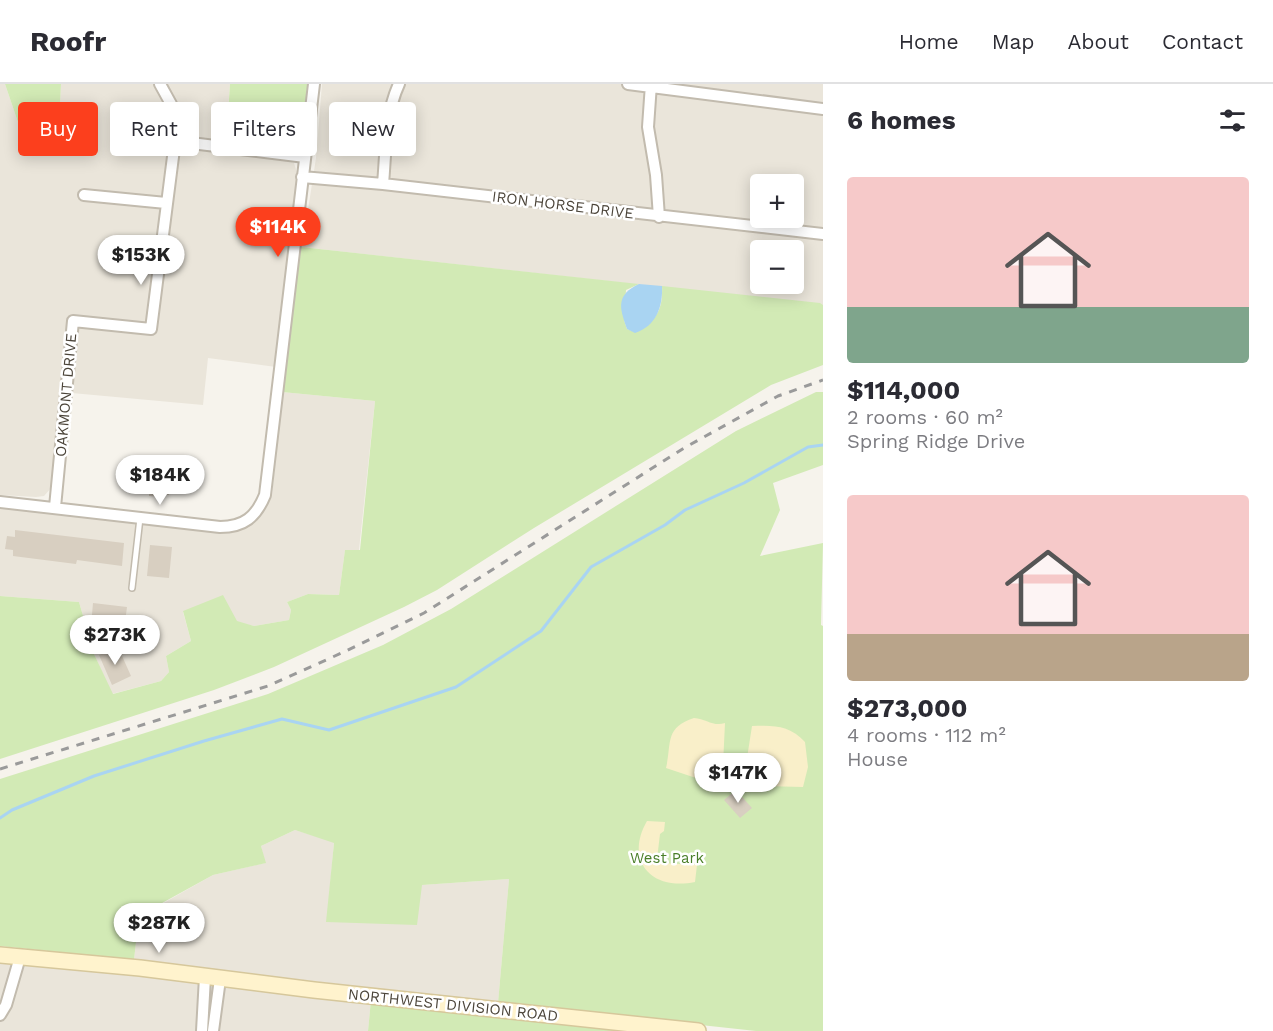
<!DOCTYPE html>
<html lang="en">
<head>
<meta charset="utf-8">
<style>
  :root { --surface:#fff; --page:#f7f7f7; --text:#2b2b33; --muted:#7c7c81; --line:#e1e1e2; --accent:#fc3f1d }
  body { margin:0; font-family:"Work Sans",sans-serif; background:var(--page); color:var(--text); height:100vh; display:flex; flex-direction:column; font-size:22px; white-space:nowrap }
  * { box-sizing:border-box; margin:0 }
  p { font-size:20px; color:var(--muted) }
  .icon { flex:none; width:33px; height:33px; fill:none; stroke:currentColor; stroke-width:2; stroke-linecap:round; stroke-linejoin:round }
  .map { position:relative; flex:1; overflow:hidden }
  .panel { display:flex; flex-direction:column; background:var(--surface); width:450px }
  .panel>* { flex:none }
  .banner { position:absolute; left:18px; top:18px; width:570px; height:54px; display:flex; gap:12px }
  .fabs { position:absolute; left:750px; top:90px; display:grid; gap:12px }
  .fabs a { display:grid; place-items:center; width:54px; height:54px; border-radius:6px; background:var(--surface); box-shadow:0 3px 15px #0003; font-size:30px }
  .price { position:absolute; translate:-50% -51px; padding:0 14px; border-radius:21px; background:#fff; color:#222; font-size:20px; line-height:39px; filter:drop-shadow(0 2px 3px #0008) }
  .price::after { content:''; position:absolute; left:50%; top:36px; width:18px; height:14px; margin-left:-9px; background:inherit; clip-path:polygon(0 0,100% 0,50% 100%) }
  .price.selected { background:var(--accent); color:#fff }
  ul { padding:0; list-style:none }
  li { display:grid; align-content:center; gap:12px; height:318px; padding:0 24px }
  li span { display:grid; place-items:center; height:186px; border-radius:6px; color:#555 }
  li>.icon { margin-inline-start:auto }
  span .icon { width:108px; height:108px; fill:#fffc; stroke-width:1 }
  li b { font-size:26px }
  h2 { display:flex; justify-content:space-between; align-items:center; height:72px; padding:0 24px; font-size:26px }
  .chip { padding:0 21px; border-radius:6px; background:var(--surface); box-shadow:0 3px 15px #0003; font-size:21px; line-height:54px }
  .chip.selected { background:var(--accent); color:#fff }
  header { display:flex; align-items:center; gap:36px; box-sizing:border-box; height:84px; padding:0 30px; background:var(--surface); border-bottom:2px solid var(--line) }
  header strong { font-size:28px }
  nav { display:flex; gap:33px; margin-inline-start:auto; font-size:21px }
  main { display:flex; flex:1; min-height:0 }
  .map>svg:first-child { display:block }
</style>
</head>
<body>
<header>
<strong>Roofr</strong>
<nav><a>Home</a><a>Map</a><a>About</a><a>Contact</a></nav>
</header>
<main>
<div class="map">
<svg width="823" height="947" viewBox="0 0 823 947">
  <rect width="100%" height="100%" fill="#f6f3ec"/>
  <path fill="#eae5da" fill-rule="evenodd" d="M 0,0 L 5,0 L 22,50 L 59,43 L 61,0 L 230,0 L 225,69 L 289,77 L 294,79 L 297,89 L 276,283 L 208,274 L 203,321 L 61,308 L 52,403 L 44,412 L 36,413 L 0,411 Z
    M 322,0 L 823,0 L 823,221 L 301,163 L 306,139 L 316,74 ZM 760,100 L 794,100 L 794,134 L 760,134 ZM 760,166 L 794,166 L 794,200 L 760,200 Z
    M 282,308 L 375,317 L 359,466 L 345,466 L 339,511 L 308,510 L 287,518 L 291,526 L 289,536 L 254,542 L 183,528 L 191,557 L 166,572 L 169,588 L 161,597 L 112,610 L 94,570 L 79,518 L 0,512 L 0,424 L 219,449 L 244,445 L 257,435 L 272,412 Z
    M 295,746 L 334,758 L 327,838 L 421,801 L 509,795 L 498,919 L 134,876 L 138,840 L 144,830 L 213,791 L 265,779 L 261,762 Z
    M 0,876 L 371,916 L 368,947 L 0,947 Z"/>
  <path fill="#d2eab5" d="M 5,0 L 61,0 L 59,43 L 22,50 Z
    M 230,0 L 308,0 L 302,47 L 294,63 L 285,64 L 226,58 Z
    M 301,163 L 639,200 L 626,206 L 624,236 L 627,245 L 635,248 C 656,236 663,228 662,202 L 820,219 L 823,221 L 823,281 L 771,301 L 534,444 L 437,506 L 404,523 L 274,583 L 214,606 L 0,675 L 0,512 L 79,518 L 94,570 L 113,610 L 161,597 L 169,588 L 166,572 L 191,557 L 183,527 L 223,511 L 237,537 L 254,542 L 289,536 L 291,526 L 287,518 L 308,510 L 339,511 L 345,466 L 360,466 L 375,317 L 282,308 Z
    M 816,308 L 823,308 L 823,381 L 773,399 L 780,426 L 760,472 L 823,459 L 821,541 L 823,542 L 823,947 L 756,947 L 498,919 L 509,795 L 422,801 L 417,841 L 326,838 L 334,759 L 295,746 L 261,762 L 266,779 L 213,791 L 144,829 L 138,840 L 134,876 L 0,862 L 0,695 L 268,610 L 383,561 L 451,525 L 736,347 Z
    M 371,916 L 642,947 L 368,947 Z"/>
  <path fill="#f9efc9" d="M 694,634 C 706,635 714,643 725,639 L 723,681 L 702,696 L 666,684 C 672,659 664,644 694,634 Z
    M 752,642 C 773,641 790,641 805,658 L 808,683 L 803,703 L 763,702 L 745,687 Z
    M 647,737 L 665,738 L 664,747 L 660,750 L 657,775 L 660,779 L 697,781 L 695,798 C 652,807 624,777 647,737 Z"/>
  <path fill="#a9d4f2" d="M 639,200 L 662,202 C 663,223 656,242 635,249 L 627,245 C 619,223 616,211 639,200 Z"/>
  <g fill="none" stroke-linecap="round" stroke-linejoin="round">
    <path stroke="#a9d4f2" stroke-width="3" d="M 0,734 L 12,726 L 94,692 L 204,657 L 282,635 L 329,646 L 456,603 L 541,547 L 591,483 L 665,441 L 685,426 L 744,399 L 808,363 L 823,361"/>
  </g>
  <path fill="#d8cfc1" d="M 145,381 L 172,383 L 169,411 L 162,410 L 162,413 L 149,412 L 149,408 L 143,408 Z
    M 15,446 L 124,459 L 122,482 L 77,476 L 76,480 L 13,472 L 13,466 L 5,465 L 7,452 L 15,453 Z
    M 150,461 L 172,463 L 169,494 L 147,492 Z
    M 93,519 L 127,523 L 124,546 L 91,542 Z
    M 118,563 L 131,592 L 112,601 L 99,571 Z
    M 736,706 L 752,724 L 740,734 L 724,716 Z"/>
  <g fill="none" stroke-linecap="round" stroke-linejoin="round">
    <g stroke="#c2bbae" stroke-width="8">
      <path id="lane" d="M 132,504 L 140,434"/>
    </g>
    <g stroke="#c2bbae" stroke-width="14">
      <path id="street" d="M 160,0 L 171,20 L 175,57
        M 628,0 L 823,25
        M 651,0 L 648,43 L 656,91 L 659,133
        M 302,93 L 383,100 L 823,150
        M 383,100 C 386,67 385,30 399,0
        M 84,111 L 166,119
        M 0,418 L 220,443 C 244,443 256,433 265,411 L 314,0
        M 55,423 L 73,237 L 151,245 L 175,57 L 305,73
        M 0,931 L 6,921 L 20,873
        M 202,947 L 205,893
        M 213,947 L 220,895"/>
    </g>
    <g stroke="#d6c79b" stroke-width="18">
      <path id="secondary" d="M 0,871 L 140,884 L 314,906 L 698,947"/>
    </g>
    <use href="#lane" stroke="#fff" stroke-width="5"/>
    <use href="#street" stroke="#fff" stroke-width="10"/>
    <use href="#secondary" stroke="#fff3cd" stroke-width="15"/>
    <path stroke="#9a9a9a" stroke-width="3" stroke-dasharray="8 8" stroke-linecap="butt" d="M 0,685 L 268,602 L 346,567 L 424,529 L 684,364 L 778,312 L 823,296"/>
  </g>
  <g text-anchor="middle" stroke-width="5" stroke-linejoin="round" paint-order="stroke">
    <g font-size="15" fill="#4b4439" stroke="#fff">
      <text transform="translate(563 121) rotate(7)" y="5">IRON HORSE DRIVE</text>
      <text transform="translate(66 311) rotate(-85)" y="5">OAKMONT DRIVE</text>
      <text transform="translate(453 921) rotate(6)" y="5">NORTHWEST DIVISION ROAD</text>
    </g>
    <g font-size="15" fill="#4a7f2a" stroke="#fff">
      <text x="667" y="779">West Park</text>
    </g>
  </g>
</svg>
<div class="fabs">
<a>+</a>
<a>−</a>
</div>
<b class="price selected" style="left:278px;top:174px">$114K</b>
<b class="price" style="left:141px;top:202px">$153K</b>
<b class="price" style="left:160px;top:422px">$184K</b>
<b class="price" style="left:115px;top:582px">$273K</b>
<b class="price" style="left:738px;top:720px">$147K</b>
<b class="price" style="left:159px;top:870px">$287K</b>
<div class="banner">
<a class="chip selected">Buy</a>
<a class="chip">Rent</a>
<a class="chip">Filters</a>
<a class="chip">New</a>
</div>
</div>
<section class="panel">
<h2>6 homes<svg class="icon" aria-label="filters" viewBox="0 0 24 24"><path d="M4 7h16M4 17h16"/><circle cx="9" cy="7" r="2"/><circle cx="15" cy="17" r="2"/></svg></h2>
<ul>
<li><span style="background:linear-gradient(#f6c9c9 70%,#7fa58c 0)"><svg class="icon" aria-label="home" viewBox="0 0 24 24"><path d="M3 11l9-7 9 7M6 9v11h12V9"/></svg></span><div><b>$114,000</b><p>2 rooms · 60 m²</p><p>Spring Ridge Drive</p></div></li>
<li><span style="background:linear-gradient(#f6c9c9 75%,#b9a48a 0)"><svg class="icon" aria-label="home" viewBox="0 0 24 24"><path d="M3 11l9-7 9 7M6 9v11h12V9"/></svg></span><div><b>$273,000</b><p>4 rooms · 112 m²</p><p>House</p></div></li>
</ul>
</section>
</main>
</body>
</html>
